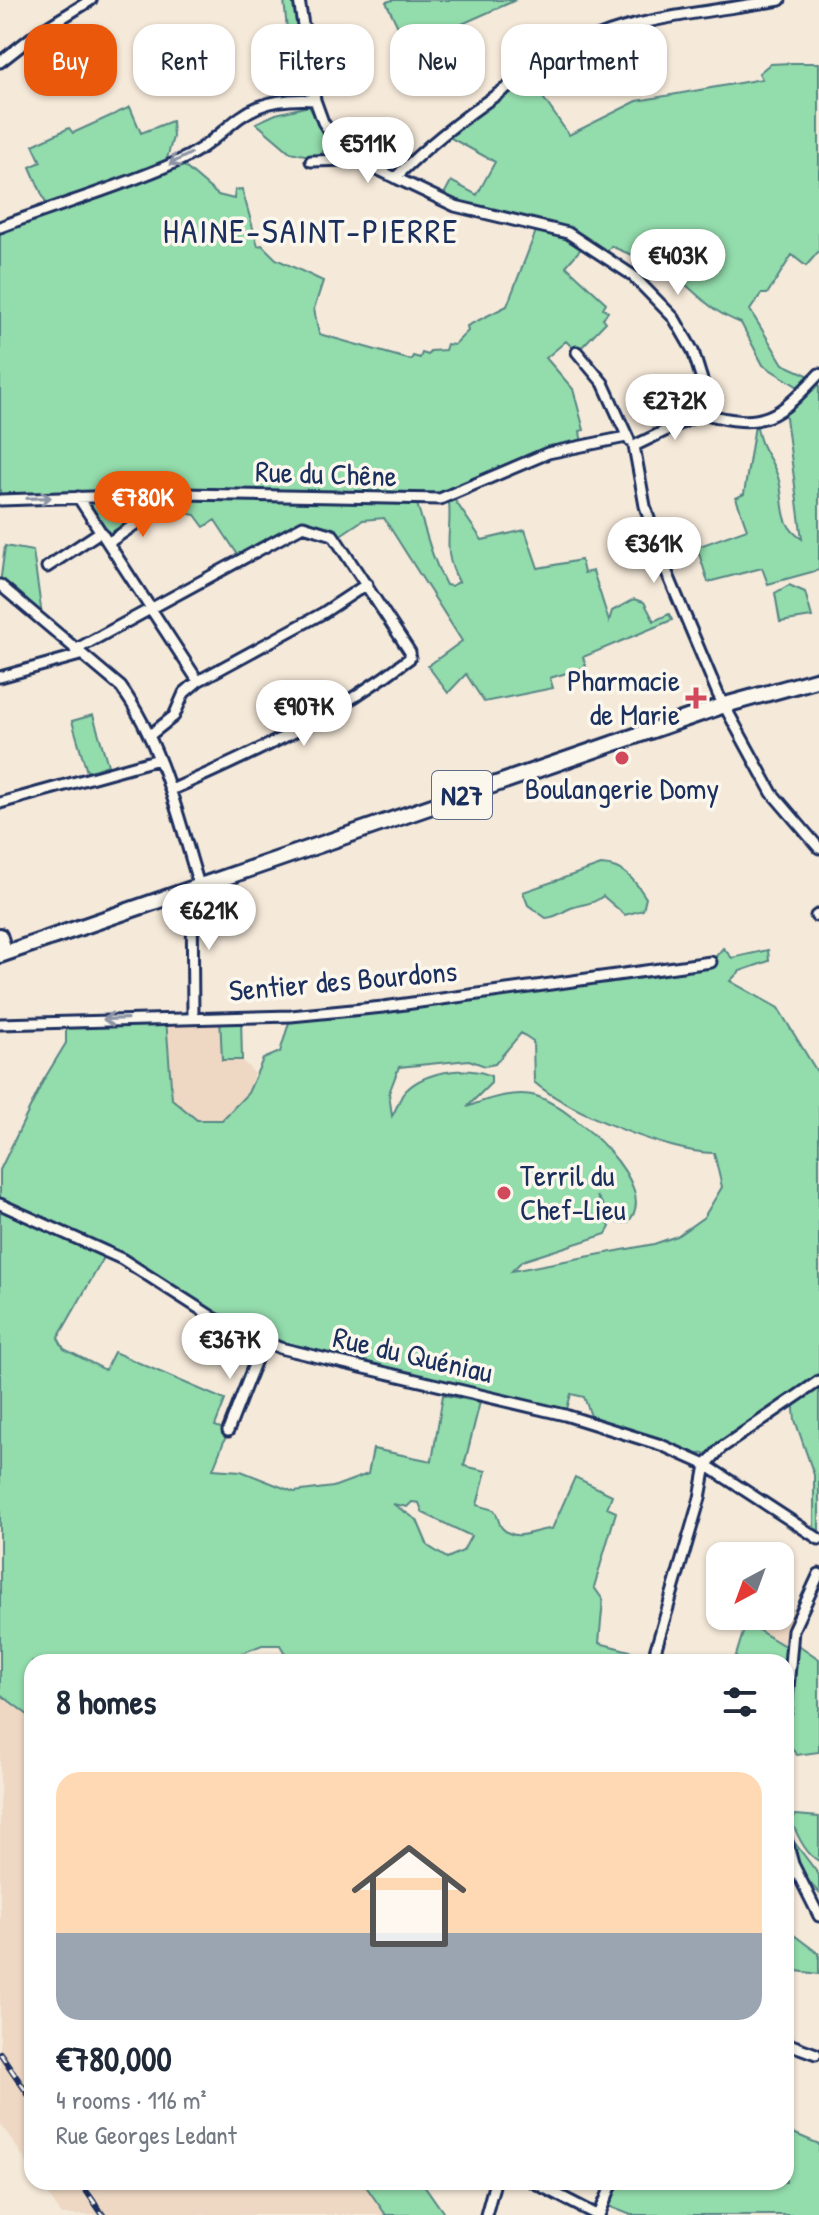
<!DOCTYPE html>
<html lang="en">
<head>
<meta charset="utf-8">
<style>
  :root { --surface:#fff; --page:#f2f2f3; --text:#1f2937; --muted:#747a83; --line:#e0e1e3; --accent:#ea580c }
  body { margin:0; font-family:"Patrick Hand",sans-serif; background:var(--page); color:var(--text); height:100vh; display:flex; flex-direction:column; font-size:30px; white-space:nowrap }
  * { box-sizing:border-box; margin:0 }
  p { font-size:26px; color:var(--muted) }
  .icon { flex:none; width:44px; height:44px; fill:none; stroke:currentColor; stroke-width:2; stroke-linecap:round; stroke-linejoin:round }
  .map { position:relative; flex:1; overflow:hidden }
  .drawer { position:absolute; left:24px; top:1654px; width:770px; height:536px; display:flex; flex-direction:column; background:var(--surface); border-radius:24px; box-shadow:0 2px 6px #0004 }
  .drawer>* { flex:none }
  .banner { position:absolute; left:24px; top:24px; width:772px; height:72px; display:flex; gap:16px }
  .needle { width:52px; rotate:221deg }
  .buttons { position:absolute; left:706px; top:1542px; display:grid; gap:16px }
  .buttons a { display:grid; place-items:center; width:88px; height:88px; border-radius:16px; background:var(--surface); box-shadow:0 2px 6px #0004; font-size:40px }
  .price { position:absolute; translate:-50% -68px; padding:0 18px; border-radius:28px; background:#fff; color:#222; font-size:26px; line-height:52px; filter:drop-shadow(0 2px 4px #0008) }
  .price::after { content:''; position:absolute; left:50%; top:48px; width:24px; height:18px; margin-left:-12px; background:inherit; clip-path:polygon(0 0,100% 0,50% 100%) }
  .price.selected { background:var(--accent); color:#fff }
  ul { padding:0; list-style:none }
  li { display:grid; align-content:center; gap:16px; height:424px; padding:0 32px }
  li+li { border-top:2px solid var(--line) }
  li span { display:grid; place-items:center; height:248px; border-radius:24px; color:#555 }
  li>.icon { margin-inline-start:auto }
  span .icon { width:144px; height:144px; fill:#fffc; stroke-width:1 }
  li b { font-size:34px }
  h2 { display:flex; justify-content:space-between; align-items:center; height:96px; padding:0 32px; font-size:34px }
  .tag { padding:0 28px; border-radius:24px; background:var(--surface); box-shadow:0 2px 6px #0004; font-size:28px; line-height:72px }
  .tag.selected { background:var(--accent); color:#fff }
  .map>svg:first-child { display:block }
</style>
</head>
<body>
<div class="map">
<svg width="819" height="2215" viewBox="0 0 819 2215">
  <rect width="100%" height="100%" fill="#f5e9d9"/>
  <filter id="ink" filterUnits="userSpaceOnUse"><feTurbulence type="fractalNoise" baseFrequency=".0125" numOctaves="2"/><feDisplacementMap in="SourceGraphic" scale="16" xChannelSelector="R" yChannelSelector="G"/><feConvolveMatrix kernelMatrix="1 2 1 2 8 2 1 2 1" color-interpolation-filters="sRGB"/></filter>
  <g filter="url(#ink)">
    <path fill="#eed8c3" d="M 220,1016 L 222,1059 L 242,1060 L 254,1073 L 248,1093 L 222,1120 L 197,1120 L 180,1109 L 169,1092 L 166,1018 Z
      M 780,1602 L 800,1613 L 790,1650 L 746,1623 L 748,1616 L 780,1616 Z
      M 0,1694 L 32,1718 L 32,2170 L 0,2123 Z
      M 40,2182 L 363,2182 L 386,2215 L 62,2215 Z"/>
    <path fill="#93dcac" stroke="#578685" stroke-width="2" fill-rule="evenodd" d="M 284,0 L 294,0 L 308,91 L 285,92 L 289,49 Z
      M 393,0 L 516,0 L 408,48 L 386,2 Z
      M 791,63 L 819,63 L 819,251 L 806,266 L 792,255 L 767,294 L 761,294 L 750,310 L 783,364 L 814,378 L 819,374 L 819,570 L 768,584 L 762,568 L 708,582 L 697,547 L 747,529 L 736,498 L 744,494 L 756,419 C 759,451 770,453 778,477 C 786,502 777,523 802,539 L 785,410 L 803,390 L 763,365 L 741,323 C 708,310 701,296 674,275 C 654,260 633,257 611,246 L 604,256 L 585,244 L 566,266 L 606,303 L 603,308 L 608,312 L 603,318 L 606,322 L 577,352 L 566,341 L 546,358 L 573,389 L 584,430 L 580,431 L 582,445 L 564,448 L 452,496 L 482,540 L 525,530 L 538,568 L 581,560 L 584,573 L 593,571 L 609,621 L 612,611 L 634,599 L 644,602 L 654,621 L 669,614 L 672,620 L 583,657 L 586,667 L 550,678 L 553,688 L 484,702 L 466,674 L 448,693 L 428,666 L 462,641 L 384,518 L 363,520 L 336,538 L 303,526 L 240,558 L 215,520 L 204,527 L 195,515 L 159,508 L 108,543 L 78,497 L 0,500 L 0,227 L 48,208 L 30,167 L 41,162 L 33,145 L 69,128 L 73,133 L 130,107 L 141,133 L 172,121 L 173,137 L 165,166 L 178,161 L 218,195 L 234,199 L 235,190 L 242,189 L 258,246 L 262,245 L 276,259 L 323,281 L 314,309 L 319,334 L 411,360 L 413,356 L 420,358 L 422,353 L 428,355 L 430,351 L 445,350 L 447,344 L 454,345 L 468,331 L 467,326 L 507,306 L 538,226 L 441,200 L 451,181 L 477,195 L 495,162 L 449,137 L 446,131 L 528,76 L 569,135 L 637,101 L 762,79 L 759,73 L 770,64 ZM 440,499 L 449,502 C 452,536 441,549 459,582 L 451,586 L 446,585 C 431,557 426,531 416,501 Z
      M 309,106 L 329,142 L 319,158 L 290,152 L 256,123 L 276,114 Z
      M 697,380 L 693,399 L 679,412 L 670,393 Z
      M 5,546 L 33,551 L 42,615 L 0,584 Z
      M 789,585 L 805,592 L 812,617 L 780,622 L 775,593 Z
      M 93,715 L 108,765 L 87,772 L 72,721 Z
      M 601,865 C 624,866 634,879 646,898 L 643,910 L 625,915 L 603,896 C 592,905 584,903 571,908 C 561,912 558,917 546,918 L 528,905 L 523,892 Z
      M 723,948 L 732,958 L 768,950 L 769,961 L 740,971 L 730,981 L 778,1008 L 819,1075 L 819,1539 L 814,1535 L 814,1475 L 795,1420 L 793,1398 L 714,1453 L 698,1454 L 591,1416 L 584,1397 L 571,1394 L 567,1409 L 310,1356 L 263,1342 L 107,1252 L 58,1338 L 64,1349 L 105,1370 L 114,1352 L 225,1400 L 215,1426 L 228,1431 L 213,1469 L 241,1471 L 294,1492 L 333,1487 L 368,1474 L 373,1449 L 432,1461 L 443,1395 L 480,1402 L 464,1466 L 486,1471 L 477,1505 L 494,1510 C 498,1515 498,1523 502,1528 C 517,1544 536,1528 552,1529 L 575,1477 L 612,1495 L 607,1508 L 616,1512 L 594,1587 L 603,1600 L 599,1643 L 653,1657 L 652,1662 L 290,1662 L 280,1645 L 262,1645 L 220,1662 L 32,1662 L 32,1718 L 0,1694 L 0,1170 L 43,1081 L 66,1043 L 66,1021 L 166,1018 L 172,1099 L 197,1120 L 222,1120 L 248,1093 L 263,1059 L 280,1052 L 291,1016 L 711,962 ZM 521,1033 L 533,1041 L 534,1082 C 565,1110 671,1154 714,1153 L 722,1187 L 704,1217 L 677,1236 L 654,1244 L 512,1271 L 522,1261 L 606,1234 L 610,1227 L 597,1196 L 614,1222 L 627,1223 C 665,1187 571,1109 539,1097 C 518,1089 486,1099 467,1107 L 491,1083 L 491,1076 C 468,1064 420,1072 403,1094 C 399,1100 396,1110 392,1116 L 389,1093 L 399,1067 L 469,1060 L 485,1066 L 495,1064 ZM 412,1502 L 419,1503 L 423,1513 L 471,1536 L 463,1551 L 447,1558 L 428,1546 L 417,1520 L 393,1504 L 407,1507 Z
      M 220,1016 L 241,1016 L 242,1060 L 222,1060 Z
      M 746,1623 L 790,1649 L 791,1640 L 819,1659 L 819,1752 L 797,1755 L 786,1742 L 786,1662 L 734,1662 Z
      M 796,1815 L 819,1817 L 819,1861 C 805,1854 796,1833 791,1819 Z
      M 786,1838 L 787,1841 L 791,1838 L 819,1875 L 819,1893 L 797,1869 L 786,1870 Z
      M 786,1929 L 819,1954 L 819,1974 L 797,1971 L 786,1959 Z
      M 786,2130 L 819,2144 L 819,2215 L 631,2215 L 603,2204 L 613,2182 L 786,2182 Z
      M 363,2182 L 422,2182 L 445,2215 L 386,2215 Z"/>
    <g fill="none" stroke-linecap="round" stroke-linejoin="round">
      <g stroke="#1b2f5e" stroke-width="15">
        <path id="street" d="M 299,0 L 315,100 L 323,122 L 343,153 L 455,206 L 568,233 L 632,275 L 674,318 L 693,351 L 703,383 L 702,413
          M 0,62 L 36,34 L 91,0
          M 311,161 L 350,160
          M 395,178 C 445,127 554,47 623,28 C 673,14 728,9 780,0
          M 0,227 C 57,205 118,188 174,163 C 237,136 232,95 315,100
          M 577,352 L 603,383 L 629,440
          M 702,413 C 765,431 778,417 819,374
          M 634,446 L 645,506 L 663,563 L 718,694 L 772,793 L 819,848
          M 634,446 L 702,413
          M 78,497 L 198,681
          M 0,500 L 183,494 L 440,499 L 548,453 L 626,437
          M 108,543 L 159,508
          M 47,567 L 100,532
          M 0,585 L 121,687 C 163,746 178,817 199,885
          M 75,650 L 303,526 L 333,535 L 410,652 L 410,658 C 333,717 259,751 171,790
          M 0,677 L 80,655
          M 150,735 L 174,716 L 184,693 L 198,681 L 323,613 L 367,584
          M 0,803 L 159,759
          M 192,888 L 193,1017
          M 816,916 L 819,914
          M 0,1024 L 291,1016 L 383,1007 L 711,962
          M 0,1204 L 122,1259 L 214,1318 L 280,1348 L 565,1415 L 661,1445 L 706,1465 L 819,1539
          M 228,1431 L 263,1342
          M 652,1662 L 700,1498 L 706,1465 L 721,1448 L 819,1381
          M 786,1712 L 793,1630 L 819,1574
          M 786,1838 L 793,1864 L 819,1916
          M 786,2043 L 816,2054
          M 533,2182 L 597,2215
          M 486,2215 L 495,2182
          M 599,2215 L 613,2182"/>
      </g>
      <g stroke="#1b2f5e" stroke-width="18">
        <path id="secondary" d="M 0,935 L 6,953"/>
      </g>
      <g stroke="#1b2f5e" stroke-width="20">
        <path id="primary" d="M 0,955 L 725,705 L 819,679"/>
      </g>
      <use href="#street" stroke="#fbf7ec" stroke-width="9"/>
      <use href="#secondary" stroke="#fbf7ec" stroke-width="12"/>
      <use href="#primary" stroke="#fbf7ec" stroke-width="14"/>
      <g stroke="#1b2f5e" stroke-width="6">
        <path id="rail" d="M 0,2053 L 32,2100
          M 80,2182 L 103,2215"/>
      </g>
      <use href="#rail" stroke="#fbf7ec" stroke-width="3" stroke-dasharray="9" stroke-linecap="butt"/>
    </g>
    <defs><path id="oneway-shaft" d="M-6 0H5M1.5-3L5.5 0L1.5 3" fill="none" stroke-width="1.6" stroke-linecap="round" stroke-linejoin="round" transform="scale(2)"/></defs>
    <g stroke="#8b93a5">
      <use href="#oneway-shaft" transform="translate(180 159) rotate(152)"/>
      <use href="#oneway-shaft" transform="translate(39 498) rotate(-2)"/>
      <use href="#oneway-shaft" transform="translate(115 1019) rotate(178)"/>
    </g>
  </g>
  <g fill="#d1495b" stroke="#fbf7ec" stroke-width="3">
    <path d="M692 686h8v8h8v8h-8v8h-8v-8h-8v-8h8z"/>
    <circle cx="622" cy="758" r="8"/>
    <circle cx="504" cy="1193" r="8"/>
  </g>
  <g text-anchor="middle" stroke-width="7" stroke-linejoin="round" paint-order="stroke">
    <rect fill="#fbf7ec" stroke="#5e6b89" stroke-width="2" x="432" y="771" width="60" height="48" rx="6"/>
    <g font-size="28" font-weight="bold" fill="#1b2f5e">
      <text x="462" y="805">N27</text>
    </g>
    <g font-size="30" fill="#1b2f5e" stroke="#fbf7ec">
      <text transform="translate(326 474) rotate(2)" y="10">Rue du Chêne</text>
      <text transform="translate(343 981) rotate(-5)" y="10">Sentier des Bourdons</text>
      <text transform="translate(413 1355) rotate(13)" y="10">Rue du Quéniau</text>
    </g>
    <g font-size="30" fill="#1b2f5e" stroke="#fbf7ec" text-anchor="end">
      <text x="680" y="691">Pharmacie<tspan x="680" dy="34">de Marie</tspan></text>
      <text x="622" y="799" text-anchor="middle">Boulangerie Domy</text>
      <text x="520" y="1186" text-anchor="start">Terril du<tspan x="520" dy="34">Chef-Lieu</tspan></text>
    </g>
    <g font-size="34" letter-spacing="2" fill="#1b2f5e" stroke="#fbf7ec">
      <text x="311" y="243">HAINE-SAINT-PIERRE</text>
    </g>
  </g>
</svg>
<div class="buttons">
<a><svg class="needle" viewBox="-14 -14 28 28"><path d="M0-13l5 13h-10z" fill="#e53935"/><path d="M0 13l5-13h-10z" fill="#747a83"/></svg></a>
</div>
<b class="price" style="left:368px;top:185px">€511K</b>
<b class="price" style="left:678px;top:297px">€403K</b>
<b class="price" style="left:675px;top:442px">€272K</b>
<b class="price selected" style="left:143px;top:539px">€780K</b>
<b class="price" style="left:654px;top:585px">€361K</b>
<b class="price" style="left:304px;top:748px">€907K</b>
<b class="price" style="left:209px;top:952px">€621K</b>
<b class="price" style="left:230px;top:1381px">€367K</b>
<div class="banner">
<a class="tag selected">Buy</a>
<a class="tag">Rent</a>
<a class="tag">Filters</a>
<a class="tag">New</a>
<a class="tag">Apartment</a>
</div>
<section class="drawer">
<h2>8 homes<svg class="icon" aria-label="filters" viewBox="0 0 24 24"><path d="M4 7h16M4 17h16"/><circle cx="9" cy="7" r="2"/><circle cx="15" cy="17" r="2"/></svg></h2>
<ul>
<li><span style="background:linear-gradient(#ffd9b3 65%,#9aa5b1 0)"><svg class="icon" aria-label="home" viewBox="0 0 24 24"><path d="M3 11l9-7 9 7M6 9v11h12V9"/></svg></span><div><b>€780,000</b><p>4 rooms · 116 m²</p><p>Rue Georges Ledant</p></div></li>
</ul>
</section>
</div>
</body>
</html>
